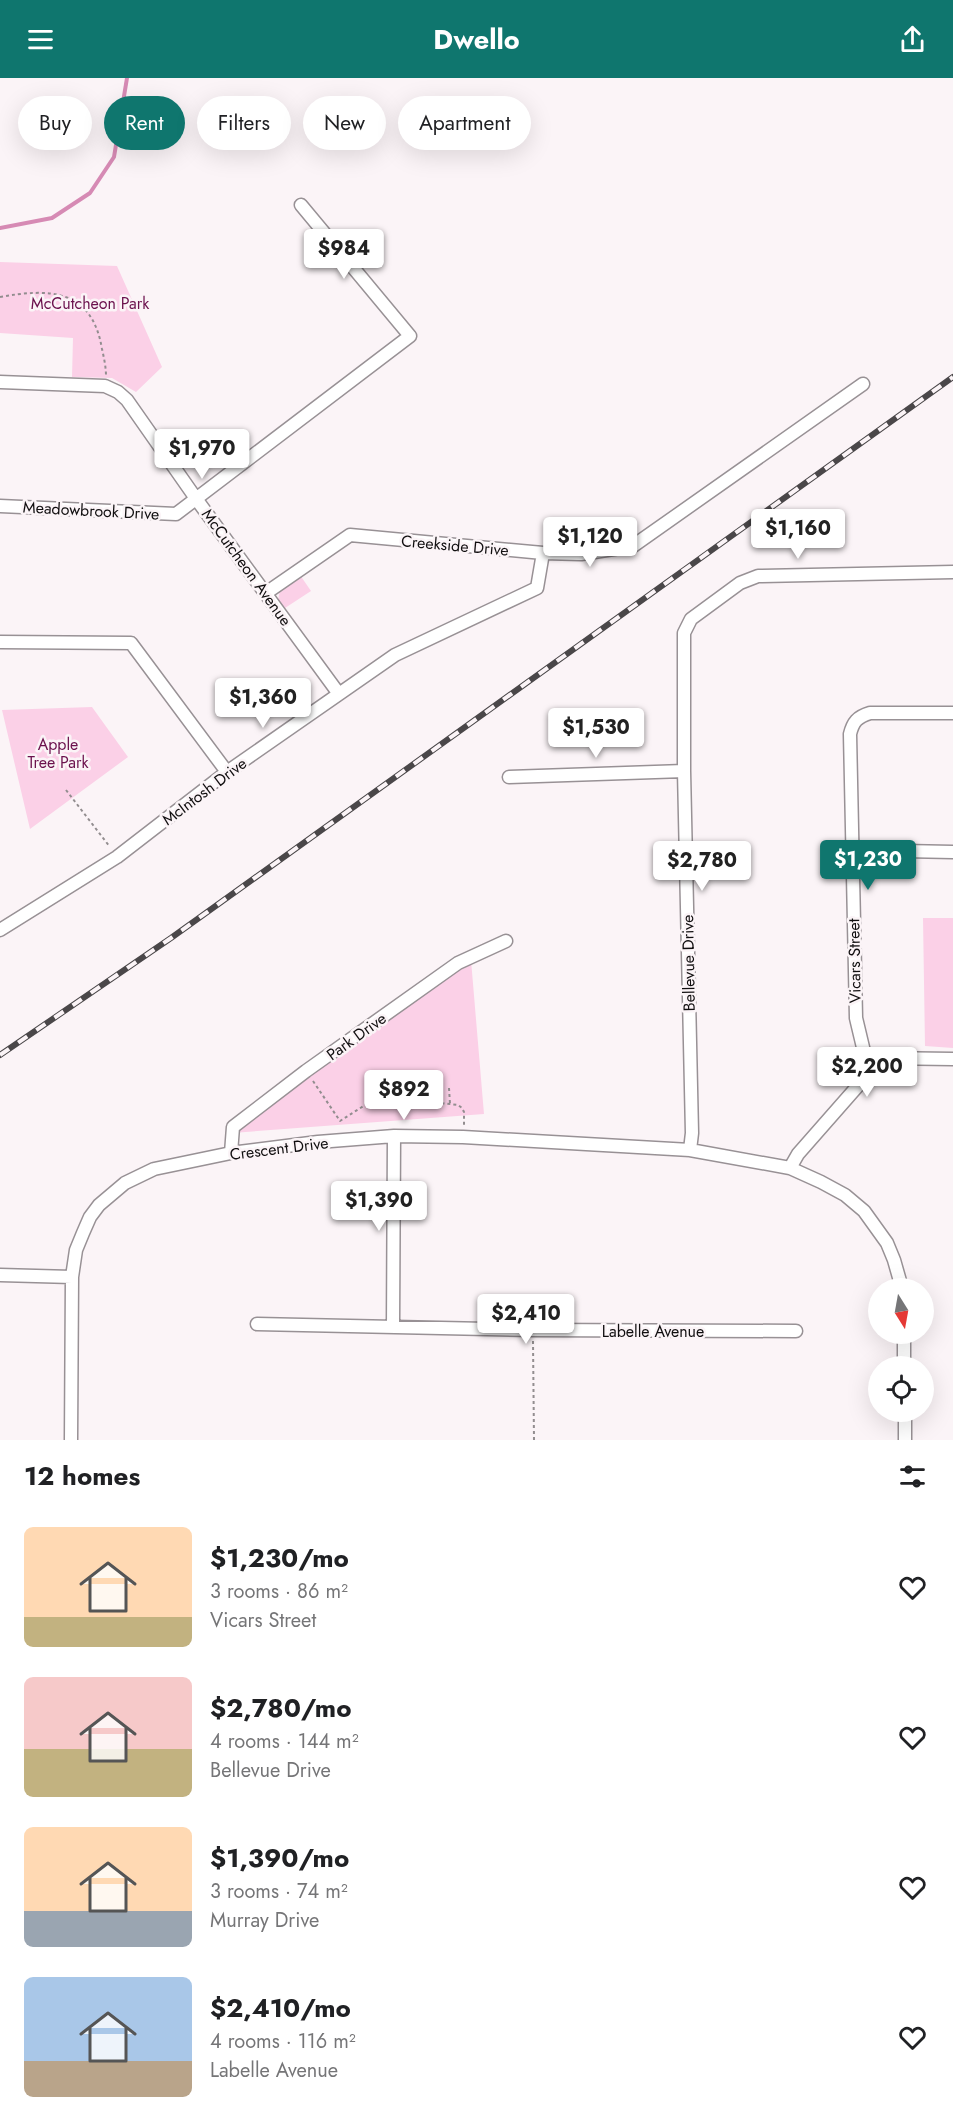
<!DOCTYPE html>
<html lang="en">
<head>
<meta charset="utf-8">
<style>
  :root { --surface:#fff; --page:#f6f6f6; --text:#202124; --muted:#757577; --accent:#0f766e }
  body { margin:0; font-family:Jost,sans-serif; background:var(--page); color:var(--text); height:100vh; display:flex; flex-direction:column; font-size:22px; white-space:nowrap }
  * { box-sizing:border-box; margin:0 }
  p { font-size:20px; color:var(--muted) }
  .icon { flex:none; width:33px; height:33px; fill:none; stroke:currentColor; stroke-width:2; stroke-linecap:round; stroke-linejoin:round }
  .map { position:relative; height:1362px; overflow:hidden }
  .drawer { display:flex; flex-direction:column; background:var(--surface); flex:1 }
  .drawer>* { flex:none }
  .guide { position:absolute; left:18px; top:18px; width:600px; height:54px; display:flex; gap:12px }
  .needle { width:39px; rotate:169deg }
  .fabs { position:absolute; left:868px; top:1200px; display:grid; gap:12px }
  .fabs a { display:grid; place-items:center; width:66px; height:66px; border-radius:50%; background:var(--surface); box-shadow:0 6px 24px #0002; font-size:30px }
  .price { position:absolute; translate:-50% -51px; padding:0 14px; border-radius:6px; background:#fff; color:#222; font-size:20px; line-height:39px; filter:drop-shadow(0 2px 3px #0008) }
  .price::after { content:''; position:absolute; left:50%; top:36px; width:18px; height:14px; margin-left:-9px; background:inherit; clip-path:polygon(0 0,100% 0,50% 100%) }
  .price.selected { background:var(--accent); color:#fff }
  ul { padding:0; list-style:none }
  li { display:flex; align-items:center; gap:18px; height:150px; padding:0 24px }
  li span { display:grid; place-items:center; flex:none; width:168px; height:120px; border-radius:9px; color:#555 }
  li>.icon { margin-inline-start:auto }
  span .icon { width:72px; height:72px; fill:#fffc; stroke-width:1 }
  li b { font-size:26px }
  h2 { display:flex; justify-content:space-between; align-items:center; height:72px; padding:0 24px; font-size:26px }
  .pill { padding:0 21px; border-radius:27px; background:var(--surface); box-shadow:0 6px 24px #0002; font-size:21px; line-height:54px }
  .pill.selected { background:var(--accent); color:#fff }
  header { display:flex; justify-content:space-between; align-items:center; height:78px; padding:0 24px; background:var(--accent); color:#fff; font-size:27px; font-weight:700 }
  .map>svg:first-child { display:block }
</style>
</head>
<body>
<header><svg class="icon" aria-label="menu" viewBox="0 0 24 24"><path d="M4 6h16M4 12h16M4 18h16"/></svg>Dwello<svg class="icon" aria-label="share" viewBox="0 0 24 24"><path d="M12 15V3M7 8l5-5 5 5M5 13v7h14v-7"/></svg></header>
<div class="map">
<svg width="953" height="1362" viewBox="0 0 953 1362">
  <rect width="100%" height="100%" fill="#fbf4f7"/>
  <path fill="#fbd0e7" d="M 0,184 L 117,188 L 162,289 L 136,314 L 112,300 L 72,299 L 73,260 L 0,255 Z
    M 300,497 L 311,513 L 285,530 L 278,522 L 280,512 Z
    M 92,629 L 128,679 L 30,751 L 2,632 Z
    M 923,840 L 953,840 L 953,970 L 925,968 Z
    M 471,882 L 484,1036 L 232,1055 Z"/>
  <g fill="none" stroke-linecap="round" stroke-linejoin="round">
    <path stroke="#d68ab4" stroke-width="4" d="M 0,150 L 52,140 L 90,115 L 114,79 L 127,0"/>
    <g stroke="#989195" stroke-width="15">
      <path id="street" d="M 0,304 L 105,308 L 118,314 L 127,322 L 197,422 L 339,616
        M 0,428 L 176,436 L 410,258 L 301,127
        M 266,515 L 350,457 L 543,475 L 581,476 L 633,468 L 863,306
        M 0,564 L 131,565 L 227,694
        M 509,699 L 684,693
        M 853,772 L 953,774
        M 0,852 L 117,779 L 227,694 L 395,577 L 537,510 L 543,475
        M 866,982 L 856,940 L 850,656 C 853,644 857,639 870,635 L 953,635
        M 690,1072 L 692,1055 L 684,693 L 684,555 L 691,541 L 740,505 L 758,498 L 953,494
        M 231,1075 L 233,1049 L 306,993 L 458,885 L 506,863
        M 790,1090 L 798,1076 L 863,1002 L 866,993 L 866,982 L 880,980 L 953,981
        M 0,1197 L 72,1199
        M 257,1246 L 533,1252 L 796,1253
        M 393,1249 L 394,1058
        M 904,1256 L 904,1288
        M 905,1334 L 905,1362
        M 71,1362 L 72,1199 L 76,1172 L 83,1155 L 90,1139 L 99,1127 L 125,1105 L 154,1091 L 231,1075 L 318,1064 L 394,1058 L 463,1059 L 690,1072 L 790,1090 L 821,1104 L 845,1117 L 864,1133 L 887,1165 L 894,1182 L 902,1210"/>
    </g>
    <path stroke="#928d8f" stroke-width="2" stroke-dasharray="3 3" stroke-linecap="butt" d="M 0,219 C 50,210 92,211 102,271 C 104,280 106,289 106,298
      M 66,712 L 110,769
      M 313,1003 L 340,1043 L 387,1013 L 393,1011 L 400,1012 L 412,1020 L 425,1020 L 441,1025 L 458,1027 L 462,1030 L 464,1034 L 464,1047
      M 449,1010 L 450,1026
      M 533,1263 L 534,1362"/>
    <use href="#street" stroke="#fff" stroke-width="12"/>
    <g stroke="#4a4749" stroke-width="6">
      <path id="rail" d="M 0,977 L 171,860 L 953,299"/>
    </g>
    <use href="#rail" stroke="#fbf4f7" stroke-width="4" stroke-dasharray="11" stroke-linecap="butt"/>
  </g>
  <g text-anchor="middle" stroke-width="5" stroke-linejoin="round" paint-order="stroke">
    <g font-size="16" fill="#6b114d" stroke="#fbf4f7">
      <text x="90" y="231">McCutcheon Park</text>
      <text x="58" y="672">Apple<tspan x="58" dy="18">Tree Park</tspan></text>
    </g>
    <g font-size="16" fill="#100e0f" stroke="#fbf4f7">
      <text transform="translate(91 432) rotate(3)" y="6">Meadowbrook Drive</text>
      <text transform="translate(455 467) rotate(5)" y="6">Creekside Drive</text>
      <text transform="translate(247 489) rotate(54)" y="6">McCutcheon Avenue</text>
      <text transform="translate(204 713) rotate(-37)" y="6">McIntosh Drive</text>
      <text transform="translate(854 883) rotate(-91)" y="6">Vicars Street</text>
      <text transform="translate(688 885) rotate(-91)" y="6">Bellevue Drive</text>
      <text transform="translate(356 958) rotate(-36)" y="6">Park Drive</text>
      <text transform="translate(279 1070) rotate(-7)" y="6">Crescent Drive</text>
      <text x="653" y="1259">Labelle Avenue</text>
    </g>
  </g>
</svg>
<div class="fabs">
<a><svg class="needle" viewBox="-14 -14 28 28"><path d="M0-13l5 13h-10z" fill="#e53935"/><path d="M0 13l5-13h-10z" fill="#757577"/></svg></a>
<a><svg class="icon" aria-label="locate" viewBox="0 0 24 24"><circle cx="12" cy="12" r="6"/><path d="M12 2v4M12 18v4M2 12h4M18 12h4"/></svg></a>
</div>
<b class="price" style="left:344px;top:202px">$984</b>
<b class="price" style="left:202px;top:402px">$1,970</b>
<b class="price" style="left:798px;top:482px">$1,160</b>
<b class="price" style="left:590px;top:490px">$1,120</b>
<b class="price" style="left:263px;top:651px">$1,360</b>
<b class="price" style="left:596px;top:681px">$1,530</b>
<b class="price selected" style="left:868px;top:813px">$1,230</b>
<b class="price" style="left:702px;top:814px">$2,780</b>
<b class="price" style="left:867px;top:1020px">$2,200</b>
<b class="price" style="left:404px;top:1043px">$892</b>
<b class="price" style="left:379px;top:1154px">$1,390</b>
<b class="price" style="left:526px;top:1267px">$2,410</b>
<div class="guide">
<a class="pill">Buy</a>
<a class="pill selected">Rent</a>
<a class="pill">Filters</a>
<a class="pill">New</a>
<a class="pill">Apartment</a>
</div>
</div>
<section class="drawer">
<h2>12 homes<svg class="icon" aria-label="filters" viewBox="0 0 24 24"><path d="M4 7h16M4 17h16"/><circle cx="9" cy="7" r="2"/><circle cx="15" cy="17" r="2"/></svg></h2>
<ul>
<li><span style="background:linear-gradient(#ffd9b3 75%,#c2b280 0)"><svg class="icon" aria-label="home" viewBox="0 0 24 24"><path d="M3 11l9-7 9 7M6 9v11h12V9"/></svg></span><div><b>$1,230/mo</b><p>3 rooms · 86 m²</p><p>Vicars Street</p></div><svg class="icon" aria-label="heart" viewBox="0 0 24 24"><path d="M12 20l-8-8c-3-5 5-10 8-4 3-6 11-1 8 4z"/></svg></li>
<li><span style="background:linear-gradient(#f6c9c9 60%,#c2b280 0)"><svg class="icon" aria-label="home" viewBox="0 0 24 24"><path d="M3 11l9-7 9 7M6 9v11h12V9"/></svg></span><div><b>$2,780/mo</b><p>4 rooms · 144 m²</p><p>Bellevue Drive</p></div><svg class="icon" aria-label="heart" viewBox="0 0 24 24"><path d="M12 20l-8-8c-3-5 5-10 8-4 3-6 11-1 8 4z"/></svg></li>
<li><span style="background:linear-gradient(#ffd9b3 70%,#9aa5b1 0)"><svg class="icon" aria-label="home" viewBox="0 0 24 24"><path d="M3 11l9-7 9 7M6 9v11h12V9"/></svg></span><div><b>$1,390/mo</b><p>3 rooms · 74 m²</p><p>Murray Drive</p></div><svg class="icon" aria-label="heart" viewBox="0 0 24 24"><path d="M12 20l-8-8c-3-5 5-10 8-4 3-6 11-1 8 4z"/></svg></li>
<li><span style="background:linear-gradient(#a9c7e8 70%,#b9a48a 0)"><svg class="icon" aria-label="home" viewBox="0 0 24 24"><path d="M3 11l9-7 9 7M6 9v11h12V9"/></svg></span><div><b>$2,410/mo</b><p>4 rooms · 116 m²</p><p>Labelle Avenue</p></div><svg class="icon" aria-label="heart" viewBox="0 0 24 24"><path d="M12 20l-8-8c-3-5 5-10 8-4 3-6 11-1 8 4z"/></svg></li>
</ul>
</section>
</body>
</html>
